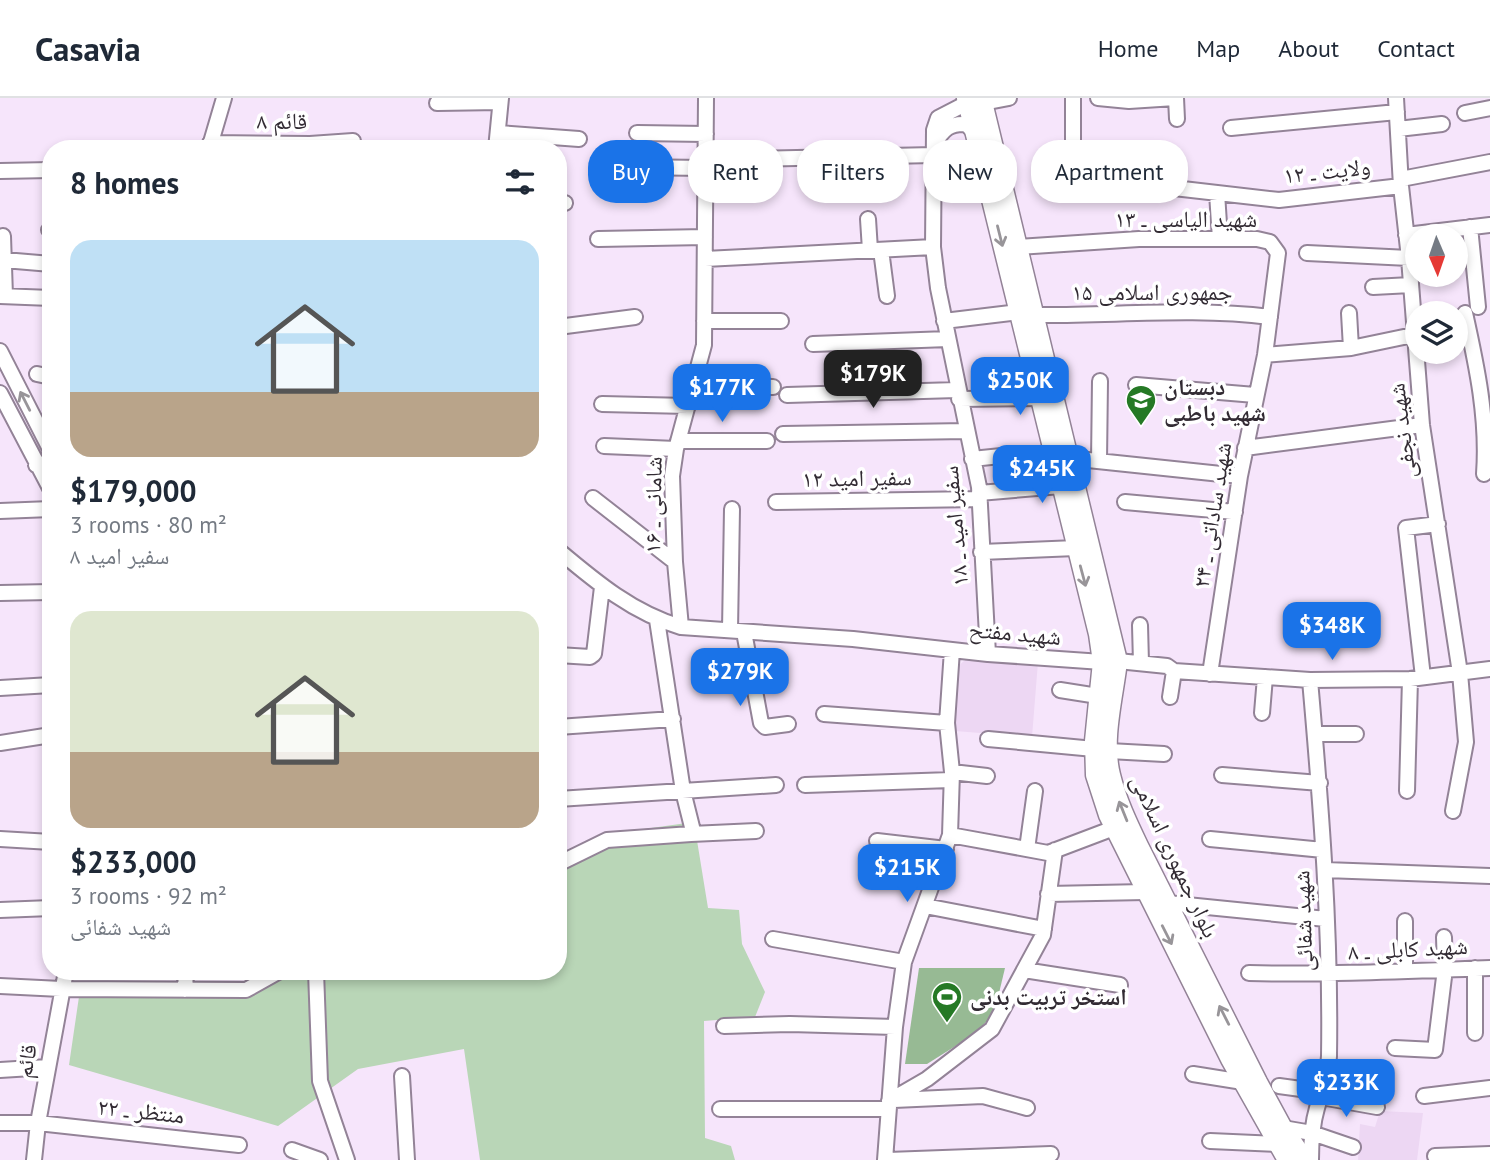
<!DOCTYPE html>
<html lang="en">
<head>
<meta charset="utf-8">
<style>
  :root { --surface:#fff; --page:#f6f6f7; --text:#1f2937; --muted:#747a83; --line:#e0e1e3; --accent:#1a73e8 }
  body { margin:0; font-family:"PT Sans","Noto Naskh Arabic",sans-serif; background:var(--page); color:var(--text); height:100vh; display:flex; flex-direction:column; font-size:26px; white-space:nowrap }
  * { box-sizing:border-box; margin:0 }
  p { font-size:23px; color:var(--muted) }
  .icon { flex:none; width:38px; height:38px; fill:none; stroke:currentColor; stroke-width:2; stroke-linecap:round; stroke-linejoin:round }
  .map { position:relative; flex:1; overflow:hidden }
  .details { position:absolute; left:42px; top:42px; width:525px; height:840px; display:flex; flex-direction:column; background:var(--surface); border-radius:28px; box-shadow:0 4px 10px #0003 }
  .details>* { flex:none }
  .hud { position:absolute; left:588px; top:42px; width:665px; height:63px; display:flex; gap:14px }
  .needle { width:46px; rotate:178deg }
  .controls { position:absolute; left:1405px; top:126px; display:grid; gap:14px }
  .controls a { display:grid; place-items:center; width:63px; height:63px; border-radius:50%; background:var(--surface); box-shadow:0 4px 10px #0003; font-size:35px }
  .price { position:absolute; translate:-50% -60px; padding:0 16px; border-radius:14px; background:var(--accent); color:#fff; font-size:23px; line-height:46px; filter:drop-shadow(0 2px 4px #0008) }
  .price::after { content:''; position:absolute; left:50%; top:42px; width:21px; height:16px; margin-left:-10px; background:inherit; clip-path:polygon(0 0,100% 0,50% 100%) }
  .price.selected { background:#222; color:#fff }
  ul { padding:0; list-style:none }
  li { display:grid; align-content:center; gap:14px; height:371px; padding:0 28px }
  li span { display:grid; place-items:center; height:217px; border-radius:21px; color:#555 }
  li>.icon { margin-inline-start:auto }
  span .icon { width:126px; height:126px; fill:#fffc; stroke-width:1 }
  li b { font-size:30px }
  h2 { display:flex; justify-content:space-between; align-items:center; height:84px; padding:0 28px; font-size:30px }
  .tag { padding:0 24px; border-radius:28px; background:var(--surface); box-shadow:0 4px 10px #0003; font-size:24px; line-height:63px }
  .tag.selected { background:var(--accent); color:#fff }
  header { display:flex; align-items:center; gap:42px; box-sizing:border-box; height:98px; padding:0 35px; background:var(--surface); border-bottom:2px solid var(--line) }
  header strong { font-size:33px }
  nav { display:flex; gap:38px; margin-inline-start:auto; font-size:24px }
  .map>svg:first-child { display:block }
</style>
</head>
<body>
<header>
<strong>Casavia</strong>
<nav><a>Home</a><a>Map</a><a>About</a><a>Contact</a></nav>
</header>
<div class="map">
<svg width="1490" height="1062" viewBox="0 0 1490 1062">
  <rect width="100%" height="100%" fill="#f6e5fb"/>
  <path fill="#edd7f3" d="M 969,559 L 1038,564 L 1032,639 L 955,633 L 958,568 Z
    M 1380,1013 L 1423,1015 L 1417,1062 L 1358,1062 L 1360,1026 L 1375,1029 Z"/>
  <path fill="#b9d6b7" d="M 694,724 L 708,810 L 739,812 L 742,846 L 765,894 L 755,919 L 704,923 L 705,1040 L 731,1048 L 735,1062 L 480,1062 L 464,951 L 358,971 L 278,1028 L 69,967 L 81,885 L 242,886 L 265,873 L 558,873 L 558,759 L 601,737 Z"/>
  <path fill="#97ba94" d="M 919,870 L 1005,870 L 994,916 L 973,937 L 927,966 L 905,966 Z"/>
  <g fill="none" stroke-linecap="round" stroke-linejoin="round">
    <g stroke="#938397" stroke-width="18">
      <path id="minor" d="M 1073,0 L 1073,85 L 1120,85
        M 1098,0 L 1129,3 L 1175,0
        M 1176,0 L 1177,21
        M 1396,0 L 1401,88 L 1409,160 L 1422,327 L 1460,575 L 1466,644 L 1453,713
        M 437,5 L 500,4
        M 967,5 L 938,20 L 934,32 L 933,149 L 938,190 L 979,389 L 988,556
        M 983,5 L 1009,0
        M 1465,15 L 1490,10
        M 1231,30 L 1397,14
        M 1398,31 L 1442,26
        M 498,35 L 579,41
        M 637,35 L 706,36
        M 210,45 L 310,46 L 353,43 L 353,51
        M 935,45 C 943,32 949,25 966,26 L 974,34
        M 209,51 L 224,0
        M 496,51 L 501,0
        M 706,62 L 934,57
        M 627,69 L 706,70
        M 0,73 L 51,72
        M 1401,81 L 1490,64
        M 1174,90 L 1279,102 L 1401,88
        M 1217,95 L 1220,141
        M 558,104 L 565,105
        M 868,121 L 870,152
        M 1470,129 L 1478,209
        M 49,132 L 51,132
        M 1406,137 L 1490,127
        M 3,138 L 5,198
        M 598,141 L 705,139
        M 1018,149 L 1139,141 L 1257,141 L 1270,144 L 1278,155 L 1265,257 L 1240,378 L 1210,576
        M 881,152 L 887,198
        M 1307,155 L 1409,160
        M 705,161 L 933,149
        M 4,162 L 51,166
        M 1373,189 L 1411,187
        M 0,198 L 51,200
        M 1349,215 L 1351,250
        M 1465,215 C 1477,269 1488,321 1484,376
        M 1034,217 C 1113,218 1191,209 1270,219
        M 704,223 L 781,223
        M 944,223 L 1019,214
        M 558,229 L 635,219
        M 813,246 L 948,241
        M 0,253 L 51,353 L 47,365 L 36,367
        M 1265,257 L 1351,250 L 1418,236
        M 37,276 L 51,279
        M 1136,287 L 1255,297
        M 693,288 L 773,289
        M 0,295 L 51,392
        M 787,297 L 957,292
        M 959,301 L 1049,300
        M 602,306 L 688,308
        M 783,336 L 966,333
        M 678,343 L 767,343
        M 604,348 L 676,351
        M 1245,350 L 1422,327
        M 1069,360 L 1240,378
        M 972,361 L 1021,356 L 1054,358
        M 1099,363 L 1100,283
        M 979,395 L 1061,388
        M 593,400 L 675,464
        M 776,404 L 980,401
        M 1125,404 L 1235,414
        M 0,413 L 51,411
        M 558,452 C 596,484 633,515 681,529 L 853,541 L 988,556 L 1102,564 L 1118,563 L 1167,568 L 1174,573 L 1310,582 L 1410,581 L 1490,571
        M 981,454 L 1076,450
        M 0,495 L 51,494
        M 1140,527 L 1141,565
        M 681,529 L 675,464 L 672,378 L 676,351 L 704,247 L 706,0
        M 730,532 L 732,411
        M 744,534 L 761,625 L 765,629 L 788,626
        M 558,557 L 590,559 L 594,556 L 602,489
        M 1423,579 L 1406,430 L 1438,426
        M 1310,582 C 1321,707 1331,832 1329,958 C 1328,976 1322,993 1317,1010 C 1312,1027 1311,1044 1311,1062
        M 0,590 L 51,587
        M 1060,592 L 1098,598
        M 1170,599 L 1174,573
        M 1262,615 L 1265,579
        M 824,616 L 947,625
        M 558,629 L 673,621
        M 1315,636 L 1356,636
        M 988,641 L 1094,651
        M 0,645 L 51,637
        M 1109,653 L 1164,656
        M 952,674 L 987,678
        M 1222,677 L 1320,685
        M 805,687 L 951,682
        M 1407,693 L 1410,581
        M 558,701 L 776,687
        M 691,736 L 756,733
        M 950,737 L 1048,755 L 1114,730
        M 0,741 L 51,744
        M 1210,741 L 1323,752
        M 877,743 L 946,751
        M 1027,751 L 1035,693
        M 558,766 L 607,742 L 691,736 L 693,733 L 683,693 L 657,522
        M 1325,772 L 1490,778
        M 1048,796 L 1145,794
        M 1167,805 L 1326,821
        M 925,808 L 1044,831
        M 0,812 L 51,810
        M 773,841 L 904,864
        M 1024,872 L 1120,887
        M 1405,872 L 1405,823
        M 316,873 L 320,983 L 347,1062
        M 1249,875 C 1329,877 1409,873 1490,870
        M 0,888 L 61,891 L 246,892 L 280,873
        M 185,892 L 186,873
        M 724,928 L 790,926 L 895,929
        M 1475,935 L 1475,870
        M 1395,950 L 1435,952 L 1445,871 L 1444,839
        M 0,972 L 48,969
        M 1193,976 L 1243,984
        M 402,978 L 407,1062
        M 1279,988 L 1323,994
        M 1424,998 L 1490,990
        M 1321,999 L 1377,1009
        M 894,1002 L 983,998 L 1027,1010
        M 889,1003 L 927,981 L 992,931 L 1043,837 L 1055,752
        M 720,1011 L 887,1011
        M 0,1025 L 38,1025 L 239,1047
        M 1283,1030 L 1312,1035 L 1353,1049
        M 1210,1043 L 1278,1046
        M 292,1052 L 320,1062
        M 1435,1058 L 1490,1056
        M 34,1062 L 38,1025 L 66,873
        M 885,1062 L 895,929 L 904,864 L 950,737 L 952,674 L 947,625 L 952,552
        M 888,1062 L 1051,1056"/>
    </g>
    <g stroke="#938397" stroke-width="21">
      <path id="major" d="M 966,0 L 1098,536 L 1102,564 L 1094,643 L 1095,677 L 1108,717 L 1230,961 L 1287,1062
        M 982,0 L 1118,563 C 1114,599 1102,641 1111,677 C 1117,702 1128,725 1139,748 L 1258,984 L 1283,1030 L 1305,1062"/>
    </g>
    <use href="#minor" stroke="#fff" stroke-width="14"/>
    <use href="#major" stroke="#fff" stroke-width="18"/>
  </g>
  <defs><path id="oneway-shaft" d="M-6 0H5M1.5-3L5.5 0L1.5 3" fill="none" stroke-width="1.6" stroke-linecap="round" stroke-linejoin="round" transform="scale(1.75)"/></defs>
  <g stroke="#989599">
    <use href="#oneway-shaft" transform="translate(1000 138) rotate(76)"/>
    <use href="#oneway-shaft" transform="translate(25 303) rotate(-117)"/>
    <use href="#oneway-shaft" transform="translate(1083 478) rotate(75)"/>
    <use href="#oneway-shaft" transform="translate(1123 713) rotate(-112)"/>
    <use href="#oneway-shaft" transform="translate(1167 837) rotate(63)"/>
    <use href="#oneway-shaft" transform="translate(1224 917) rotate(-117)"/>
  </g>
  <defs>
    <g id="school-pin" transform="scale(1.575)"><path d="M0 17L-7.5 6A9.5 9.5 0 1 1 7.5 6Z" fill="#257925" stroke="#fff"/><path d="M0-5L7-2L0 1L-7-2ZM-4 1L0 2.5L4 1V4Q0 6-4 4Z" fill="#fff"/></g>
    <g id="stadium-pin" transform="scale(1.575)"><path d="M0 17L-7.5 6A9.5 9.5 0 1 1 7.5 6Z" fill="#257925" stroke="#fff"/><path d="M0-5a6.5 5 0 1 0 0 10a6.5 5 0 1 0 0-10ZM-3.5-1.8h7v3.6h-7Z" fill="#fff"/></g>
  </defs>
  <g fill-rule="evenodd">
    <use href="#school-pin" x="1141" y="302"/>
    <use href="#stadium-pin" x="947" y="899"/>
  </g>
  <g text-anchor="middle" stroke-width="7" stroke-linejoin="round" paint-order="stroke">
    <g font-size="23" fill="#322b33" stroke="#fff">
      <text x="282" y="31">قائم ۸</text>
      <text transform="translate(1327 73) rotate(-6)" y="8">ولایت ـ ۱۲</text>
      <text x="1186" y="129">شهید الیاسی ـ ۱۳</text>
      <text x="1152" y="202">جمهوری اسلامی ۱۵</text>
      <text transform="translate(1402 333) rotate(-97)" y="8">شهید نجفی</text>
      <text transform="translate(857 380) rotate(-1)" y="8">سفیر امید ۱۲</text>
      <text transform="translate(653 407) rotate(-89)" y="8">شامانی ـ ۱۶</text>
      <text transform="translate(1212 417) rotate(-81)" y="8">شهید ساداتی ـ ۲۴</text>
      <text transform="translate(955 428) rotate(-95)" y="8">سفیر امید ـ ۱۸</text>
      <text transform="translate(1015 535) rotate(5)" y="8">شهید مفتح</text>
      <text transform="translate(1175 758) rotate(65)" y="8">بلوار جمهوری اسلامی</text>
      <text transform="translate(1303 823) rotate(-92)" y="8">شهید شفائی</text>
      <text transform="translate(1408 851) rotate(-3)" y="8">شهید کابلی ـ ۸</text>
      <text transform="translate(26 963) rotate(-80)" y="8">قائم</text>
      <text transform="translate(141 1013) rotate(6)" y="8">منتظر ـ ۲۲</text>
    </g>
    <g font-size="23" font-weight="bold" fill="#322b33" stroke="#fff" text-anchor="start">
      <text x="1164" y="297">دبستان<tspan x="1164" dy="26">شهید باطبی</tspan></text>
      <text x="970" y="907">استخر تربیت بدنی</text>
    </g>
  </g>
</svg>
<div class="controls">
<a><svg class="needle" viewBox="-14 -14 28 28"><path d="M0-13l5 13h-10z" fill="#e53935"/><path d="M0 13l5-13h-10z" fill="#747a83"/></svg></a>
<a><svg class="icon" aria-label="layers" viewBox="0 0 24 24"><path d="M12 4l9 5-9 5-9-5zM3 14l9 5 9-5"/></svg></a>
</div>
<b class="price selected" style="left:873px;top:312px">$179K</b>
<b class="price" style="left:1020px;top:319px">$250K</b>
<b class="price" style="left:722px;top:326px">$177K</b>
<b class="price" style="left:1042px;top:407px">$245K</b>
<b class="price" style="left:1332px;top:564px">$348K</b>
<b class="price" style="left:740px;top:610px">$279K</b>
<b class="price" style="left:907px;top:806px">$215K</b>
<b class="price" style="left:1346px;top:1021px">$233K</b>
<div class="hud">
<a class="tag selected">Buy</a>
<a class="tag">Rent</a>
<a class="tag">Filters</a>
<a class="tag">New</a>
<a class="tag">Apartment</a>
</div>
<section class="details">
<h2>8 homes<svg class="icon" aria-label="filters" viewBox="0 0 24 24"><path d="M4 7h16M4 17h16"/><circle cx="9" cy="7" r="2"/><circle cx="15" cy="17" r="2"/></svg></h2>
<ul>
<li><span style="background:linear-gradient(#bfe0f5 70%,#b9a48a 0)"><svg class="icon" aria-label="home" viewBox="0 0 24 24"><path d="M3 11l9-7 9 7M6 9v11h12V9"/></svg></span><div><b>$179,000</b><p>3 rooms · 80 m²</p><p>سفیر امید ۸</p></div></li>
<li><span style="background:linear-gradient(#dfe7d0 65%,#b9a48a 0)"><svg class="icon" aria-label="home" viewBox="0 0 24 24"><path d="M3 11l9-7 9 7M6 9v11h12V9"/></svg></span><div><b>$233,000</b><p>3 rooms · 92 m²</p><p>شهید شفائی</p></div></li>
</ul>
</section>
</div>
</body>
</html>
